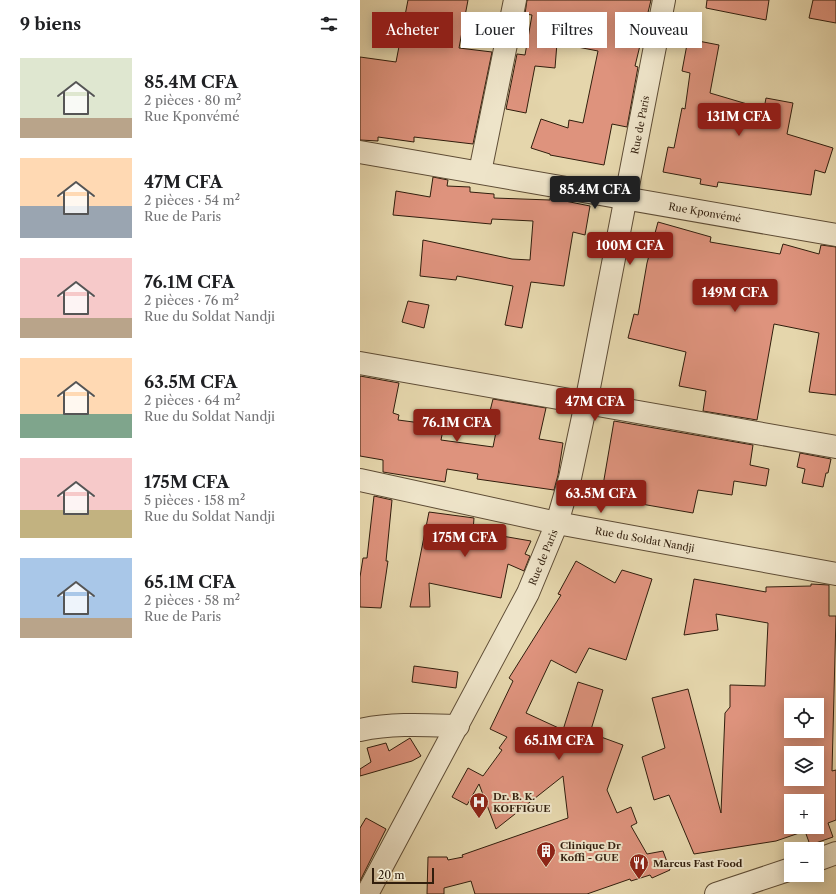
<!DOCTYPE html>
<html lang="fr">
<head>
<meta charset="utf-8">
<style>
  :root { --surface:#fff; --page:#f6f6f6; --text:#202124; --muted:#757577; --accent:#8f2418 }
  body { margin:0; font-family:"Libre Caslon Text",serif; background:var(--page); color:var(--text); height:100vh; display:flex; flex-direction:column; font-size:15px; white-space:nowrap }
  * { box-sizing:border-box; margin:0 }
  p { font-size:13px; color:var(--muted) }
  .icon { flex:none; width:22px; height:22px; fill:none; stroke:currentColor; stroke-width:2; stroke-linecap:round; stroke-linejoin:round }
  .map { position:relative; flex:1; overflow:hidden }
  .sheet { display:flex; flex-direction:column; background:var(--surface); width:360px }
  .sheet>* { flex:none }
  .guide { position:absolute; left:12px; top:12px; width:380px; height:36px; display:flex; gap:8px }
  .fabs { position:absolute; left:424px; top:698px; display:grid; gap:8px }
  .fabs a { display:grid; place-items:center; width:40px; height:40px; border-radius:0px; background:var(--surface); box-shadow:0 2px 10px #0003; font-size:20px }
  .scale { position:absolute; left:12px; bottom:10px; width:62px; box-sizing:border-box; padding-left:4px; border:2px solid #311e0d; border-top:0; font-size:11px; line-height:14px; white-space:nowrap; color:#311e0d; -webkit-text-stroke:3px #eee4c9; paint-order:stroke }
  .price { position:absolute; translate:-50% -34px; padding:0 9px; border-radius:4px; background:var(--accent); color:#fff; font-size:13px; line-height:26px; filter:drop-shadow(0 1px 2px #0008) }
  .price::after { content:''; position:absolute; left:50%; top:24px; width:12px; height:9px; margin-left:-6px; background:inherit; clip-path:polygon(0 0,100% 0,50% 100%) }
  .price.on { background:#222; color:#fff }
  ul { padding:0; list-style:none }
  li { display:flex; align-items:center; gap:12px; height:100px; padding:0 20px }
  li span { display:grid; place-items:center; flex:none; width:112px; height:80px; border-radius:0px; color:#555 }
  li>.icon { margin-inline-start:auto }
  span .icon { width:48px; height:48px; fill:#fffc; stroke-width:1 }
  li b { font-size:17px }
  h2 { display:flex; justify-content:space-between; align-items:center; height:48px; padding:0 20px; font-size:17px }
  .tag { padding:0 14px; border-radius:0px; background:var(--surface); box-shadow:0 2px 10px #0003; font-size:14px; line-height:36px }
  .tag.on { background:var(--accent); color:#fff }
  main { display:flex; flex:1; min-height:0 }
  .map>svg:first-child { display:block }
</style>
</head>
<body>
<main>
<section class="sheet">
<h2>9 biens<svg class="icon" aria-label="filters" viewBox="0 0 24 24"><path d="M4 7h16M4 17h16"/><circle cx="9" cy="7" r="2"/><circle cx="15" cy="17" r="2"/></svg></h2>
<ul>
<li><span style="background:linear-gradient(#dfe7d0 75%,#b9a48a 0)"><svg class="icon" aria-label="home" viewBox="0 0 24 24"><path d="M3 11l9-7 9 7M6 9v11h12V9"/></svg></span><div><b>85.4M CFA</b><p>2 pièces · 80 m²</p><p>Rue Kponvémé</p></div></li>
<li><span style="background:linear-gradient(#ffd9b3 60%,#9aa5b1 0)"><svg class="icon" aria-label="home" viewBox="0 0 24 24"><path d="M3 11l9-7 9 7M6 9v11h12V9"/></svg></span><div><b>47M CFA</b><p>2 pièces · 54 m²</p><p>Rue de Paris</p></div></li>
<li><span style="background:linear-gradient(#f6c9c9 75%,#b9a48a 0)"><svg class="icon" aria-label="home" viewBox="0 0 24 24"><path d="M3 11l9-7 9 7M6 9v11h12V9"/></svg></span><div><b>76.1M CFA</b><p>2 pièces · 76 m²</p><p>Rue du Soldat Nandji</p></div></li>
<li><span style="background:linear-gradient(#ffd9b3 70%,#7fa58c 0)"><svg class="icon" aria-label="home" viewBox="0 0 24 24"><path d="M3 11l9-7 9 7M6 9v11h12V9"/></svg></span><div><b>63.5M CFA</b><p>2 pièces · 64 m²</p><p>Rue du Soldat Nandji</p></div></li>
<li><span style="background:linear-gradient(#f6c9c9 65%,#c2b280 0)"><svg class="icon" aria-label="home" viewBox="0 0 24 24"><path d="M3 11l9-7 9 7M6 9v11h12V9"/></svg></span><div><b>175M CFA</b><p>5 pièces · 158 m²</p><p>Rue du Soldat Nandji</p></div></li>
<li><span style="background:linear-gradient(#a9c7e8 75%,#b9a48a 0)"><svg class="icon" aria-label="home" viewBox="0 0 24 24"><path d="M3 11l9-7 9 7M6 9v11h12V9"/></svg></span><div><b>65.1M CFA</b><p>2 pièces · 58 m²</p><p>Rue de Paris</p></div></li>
</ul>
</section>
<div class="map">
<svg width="476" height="894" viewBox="0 0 476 894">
  <rect width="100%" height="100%" fill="#e5d6ac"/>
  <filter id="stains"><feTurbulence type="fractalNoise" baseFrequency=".005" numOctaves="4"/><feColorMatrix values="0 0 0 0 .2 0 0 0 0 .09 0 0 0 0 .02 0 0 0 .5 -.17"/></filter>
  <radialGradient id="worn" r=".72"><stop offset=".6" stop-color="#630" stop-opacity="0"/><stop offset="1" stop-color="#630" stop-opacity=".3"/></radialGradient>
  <path fill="#de937d" stroke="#311e0d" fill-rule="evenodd" d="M 48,0 L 108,0 L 99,48 L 132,52 L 113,144 L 54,137 L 54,142 L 18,137 L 18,141 L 0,140 L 0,57 L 36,62 Z
    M 167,0 L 291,0 L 275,66 L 278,67 L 267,127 L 252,124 L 244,165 L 190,155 L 190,154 L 171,148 L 181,119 L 208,128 L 209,120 L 223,123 L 238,51 L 197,43 L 195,68 L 175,66 L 166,113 L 146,109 L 157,54 L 165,55 L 172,15 L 165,14 Z
    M 347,0 L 409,0 L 406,20 L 346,8 Z
    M 453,0 L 476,0 L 476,23 L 449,18 Z
    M 328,39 L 359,45 L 350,93 L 404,109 L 406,98 L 433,103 L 427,134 L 473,148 L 465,173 L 455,170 L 451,195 L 358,182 L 357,187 L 340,184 L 341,179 L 303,172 L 308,147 L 314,148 L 322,108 L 325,109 L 330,73 L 322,71 Z
    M 73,177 L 88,180 L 87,186 L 110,187 L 110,192 L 134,194 L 134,198 L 190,200 L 190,198 L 230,206 L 225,235 L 213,232 L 204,286 L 171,282 L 162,328 L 145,325 L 153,286 L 97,276 L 96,280 L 60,276 L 63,240 L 152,259 L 170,260 L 173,221 L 132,219 L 131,224 L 33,215 L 36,191 L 70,197 Z
    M 298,222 L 351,237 L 350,242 L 420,254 L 423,244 L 459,254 L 461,245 L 476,247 L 476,395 L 449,392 L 459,333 L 414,324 L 397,420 L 343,411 L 346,391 L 319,386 L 326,352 L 268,338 L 274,314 L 278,315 L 287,263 Z
    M 48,301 L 69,305 L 64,328 L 42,322 Z
    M 0,376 L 39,383 L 33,413 L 39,415 L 38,420 L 61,423 L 60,426 L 83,430 L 81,440 L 133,447 L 139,417 L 129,415 L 133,399 L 186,408 L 179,439 L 203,443 L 198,475 L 194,490 L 117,479 L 118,474 L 87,469 L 85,482 L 23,472 L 23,460 L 0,456 Z
    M 254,421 L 393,445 L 390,465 L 409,469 L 406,486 L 374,481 L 372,495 L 338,490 L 333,513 L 241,497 Z
    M 440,453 L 471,459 L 468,473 L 466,473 L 463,487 L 442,483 L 445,469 L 437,467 Z
    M 14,496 L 32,500 L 26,561 L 28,561 L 21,608 L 0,607 L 0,577 L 3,558 L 7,558 Z
    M 69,512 L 114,518 L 113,531 L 171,541 L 165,554 L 170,556 L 164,571 L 148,564 L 141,598 L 69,583 L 70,607 L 50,607 Z
    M 216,561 L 255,583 L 262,570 L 292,579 L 266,660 L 229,648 L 216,673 L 191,660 L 166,713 L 203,730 L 218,682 L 243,690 L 230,733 L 263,745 L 247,790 L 257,813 L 271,807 L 277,823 L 271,826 L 287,854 L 303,851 L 310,870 L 292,878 L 290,875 L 271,881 L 270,879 L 227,894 L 115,894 L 111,881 L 84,888 L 84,894 L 67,894 L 68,857 L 87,857 L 88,860 L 103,857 L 102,855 L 208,818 L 203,776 L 136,829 L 119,784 L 107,805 L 92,797 L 108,768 L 123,776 L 142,750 L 139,748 L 147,737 L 130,729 L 153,681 L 149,678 L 201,595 L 198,594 Z
    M 334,579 L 406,592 L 406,587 L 451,586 L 451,584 L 469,585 L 469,616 L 476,616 L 472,771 L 476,770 L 476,820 L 468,823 L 473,837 L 450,845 L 445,831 L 416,841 L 334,854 L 309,795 L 294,800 L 282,757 L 305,748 L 292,698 L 328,689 L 361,813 L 365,713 L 370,707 L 370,685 L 405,686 L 408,623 L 356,614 L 358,630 L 324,635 ZM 431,705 L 457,705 L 457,731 L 431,731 ZM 431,753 L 457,753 L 457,779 L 431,779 ZM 431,801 L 457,801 L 457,827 L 431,827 Z
    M 54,666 L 98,672 L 96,688 L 52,682 Z
    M 50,738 L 61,756 L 52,761 L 0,776 L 0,769 L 11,762 L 7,748 L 26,743 L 29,751 Z
    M 6,818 L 26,829 L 0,881 L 0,828 Z"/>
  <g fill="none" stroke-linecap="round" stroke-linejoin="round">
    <g stroke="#5e4c35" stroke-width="24">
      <g id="minor">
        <path id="s1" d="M 0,152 L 476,235"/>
        <path d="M 120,172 L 155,0"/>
        <path d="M 0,363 L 476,447"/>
        <path id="s2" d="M 0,480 L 197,523 L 476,574"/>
        <path d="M 0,730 C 33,723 65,725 98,726"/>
        <path d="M 457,860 L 476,853"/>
        <path id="s3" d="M 7,894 L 168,593 L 197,523 L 210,478 L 226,403 L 304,0"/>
        <path d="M 356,894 L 431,869"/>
      </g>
    </g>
    <use href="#minor" stroke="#eee4c9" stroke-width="22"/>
  </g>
  <defs>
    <g id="hospital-pin" transform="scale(1)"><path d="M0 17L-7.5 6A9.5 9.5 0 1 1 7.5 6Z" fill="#8f2418" stroke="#eee4c9"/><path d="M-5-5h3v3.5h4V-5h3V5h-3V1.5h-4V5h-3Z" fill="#fff"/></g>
    <g id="building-pin" transform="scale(1)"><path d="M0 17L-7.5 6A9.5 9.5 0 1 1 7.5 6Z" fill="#8f2418" stroke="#eee4c9"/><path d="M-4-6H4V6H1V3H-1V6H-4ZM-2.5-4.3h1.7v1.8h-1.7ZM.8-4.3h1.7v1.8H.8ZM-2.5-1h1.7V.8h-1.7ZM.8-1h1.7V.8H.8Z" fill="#fff"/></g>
    <g id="restaurant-pin" transform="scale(1)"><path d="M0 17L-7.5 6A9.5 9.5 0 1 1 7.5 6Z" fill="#8f2418" stroke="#eee4c9"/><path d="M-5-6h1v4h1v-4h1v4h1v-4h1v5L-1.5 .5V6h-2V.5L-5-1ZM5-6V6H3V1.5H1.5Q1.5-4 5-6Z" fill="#fff"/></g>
  </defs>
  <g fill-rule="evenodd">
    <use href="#hospital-pin" x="119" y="802"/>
    <use href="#building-pin" x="186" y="851"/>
    <use href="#restaurant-pin" x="279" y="863"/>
  </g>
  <g text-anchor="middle" stroke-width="4" stroke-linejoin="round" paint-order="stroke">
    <g font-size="10" fill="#311e0d" stroke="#eee4c9">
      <text dy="4" stroke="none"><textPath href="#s3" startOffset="824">Rue de Paris</textPath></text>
      <text dy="4" stroke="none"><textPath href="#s1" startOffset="350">Rue Kponvémé</textPath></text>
      <text dy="4" stroke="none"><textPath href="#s2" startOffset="291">Rue du Soldat Nandji</textPath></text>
      <text dy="4" stroke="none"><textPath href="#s3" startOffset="380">Rue de Paris</textPath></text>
    </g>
    <g font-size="10" font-weight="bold" fill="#311e0d" stroke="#eee4c9" text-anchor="start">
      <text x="133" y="800">Dr. B. K.<tspan x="133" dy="12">KOFFIGUE</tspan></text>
      <text x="200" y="849">Clinique Dr<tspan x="200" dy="12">Koffi - GUE</tspan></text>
      <text x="293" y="867">Marcus Fast Food</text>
    </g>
  </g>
  <rect width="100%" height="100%" filter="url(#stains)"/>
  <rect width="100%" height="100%" fill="url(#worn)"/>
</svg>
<div class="fabs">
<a><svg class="icon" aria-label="locate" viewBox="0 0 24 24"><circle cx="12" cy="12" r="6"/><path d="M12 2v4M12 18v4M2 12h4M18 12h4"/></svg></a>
<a><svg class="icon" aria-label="layers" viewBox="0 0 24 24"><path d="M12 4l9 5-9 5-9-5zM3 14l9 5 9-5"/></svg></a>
<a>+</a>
<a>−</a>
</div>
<div class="scale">20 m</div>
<b class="price" style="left:379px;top:137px">131M CFA</b>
<b class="price on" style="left:235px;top:210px">85.4M CFA</b>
<b class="price" style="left:270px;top:266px">100M CFA</b>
<b class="price" style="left:375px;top:313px">149M CFA</b>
<b class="price" style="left:235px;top:422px">47M CFA</b>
<b class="price" style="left:97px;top:443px">76.1M CFA</b>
<b class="price" style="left:241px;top:514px">63.5M CFA</b>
<b class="price" style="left:105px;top:558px">175M CFA</b>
<b class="price" style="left:199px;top:761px">65.1M CFA</b>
<div class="guide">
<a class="tag on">Acheter</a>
<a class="tag">Louer</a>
<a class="tag">Filtres</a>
<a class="tag">Nouveau</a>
</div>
</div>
</main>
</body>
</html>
